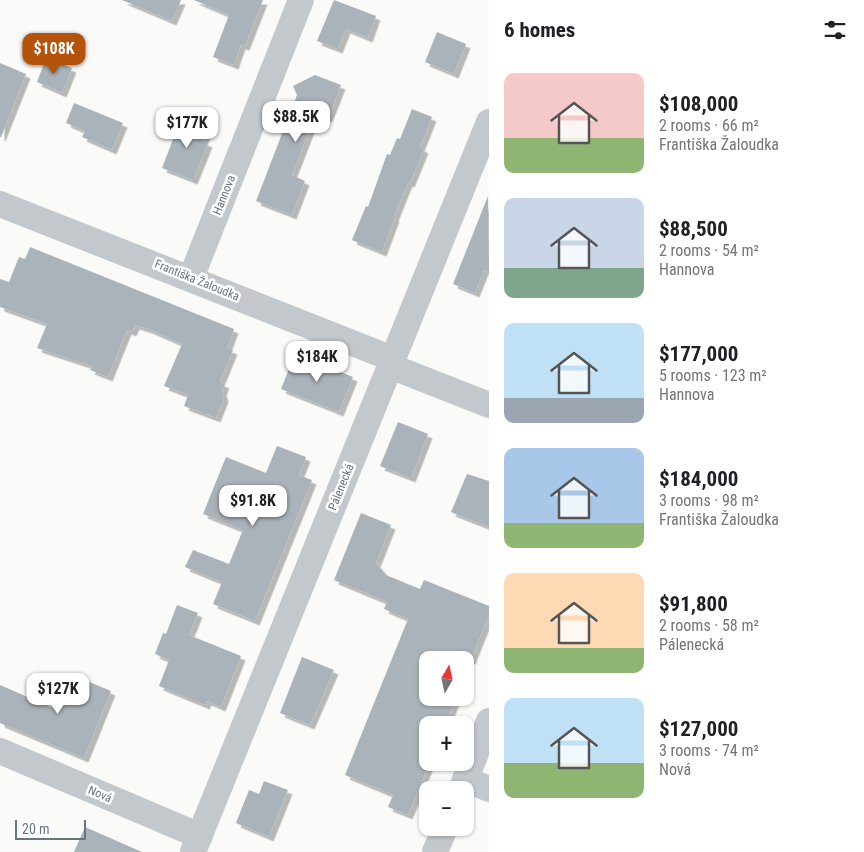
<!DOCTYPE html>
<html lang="en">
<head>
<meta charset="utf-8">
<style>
  :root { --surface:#fff; --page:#f2f2f2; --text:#202124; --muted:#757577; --accent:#b45309 }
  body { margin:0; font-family:"Roboto Condensed",sans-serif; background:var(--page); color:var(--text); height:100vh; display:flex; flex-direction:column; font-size:19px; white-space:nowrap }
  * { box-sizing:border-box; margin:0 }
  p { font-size:16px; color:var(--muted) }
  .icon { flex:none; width:28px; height:28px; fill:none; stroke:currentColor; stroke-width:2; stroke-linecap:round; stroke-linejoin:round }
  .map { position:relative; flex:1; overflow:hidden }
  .sheet { display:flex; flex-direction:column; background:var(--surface); width:375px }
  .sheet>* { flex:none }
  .needle { width:32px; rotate:9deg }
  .tools { position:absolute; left:419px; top:651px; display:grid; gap:10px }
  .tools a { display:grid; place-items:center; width:55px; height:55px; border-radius:10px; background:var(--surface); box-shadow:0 1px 4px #0004; font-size:25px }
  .scale { position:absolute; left:15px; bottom:12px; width:71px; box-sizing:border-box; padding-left:5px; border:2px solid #657683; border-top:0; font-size:14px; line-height:18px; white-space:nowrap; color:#657683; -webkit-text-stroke:4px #fff; paint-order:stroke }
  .price { position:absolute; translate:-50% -42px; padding:0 11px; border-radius:10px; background:#fff; color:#222; font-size:16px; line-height:32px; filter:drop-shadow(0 1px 2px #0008) }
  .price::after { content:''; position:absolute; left:50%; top:30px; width:15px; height:11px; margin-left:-8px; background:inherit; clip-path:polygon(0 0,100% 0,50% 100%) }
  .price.current { background:var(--accent); color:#fff }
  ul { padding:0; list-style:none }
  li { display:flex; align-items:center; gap:15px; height:125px; padding:0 15px }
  li span { display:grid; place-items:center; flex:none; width:140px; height:100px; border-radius:10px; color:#555 }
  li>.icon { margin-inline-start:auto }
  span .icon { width:60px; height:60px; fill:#fffc; stroke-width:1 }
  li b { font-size:21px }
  h2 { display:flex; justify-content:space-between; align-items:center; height:60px; padding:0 15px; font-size:21px }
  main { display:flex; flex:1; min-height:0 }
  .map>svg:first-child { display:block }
</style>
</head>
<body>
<main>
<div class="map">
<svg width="489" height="852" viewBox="0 0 489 852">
  <defs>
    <filter id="shadow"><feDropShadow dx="4.5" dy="4.5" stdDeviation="0" flood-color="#0004"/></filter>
  </defs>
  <rect width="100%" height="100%" fill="#fafaf8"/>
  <path fill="#aab3b9" filter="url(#shadow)" d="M 122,0 L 181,0 L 172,21 Z
    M 194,0 L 263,0 L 245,46 L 241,45 L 234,65 L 213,57 L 229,15 Z
    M 334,0 L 376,16 L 368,38 L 346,29 L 338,49 L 317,41 Z
    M 437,32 L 466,44 L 454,74 L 425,62 Z
    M 46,58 L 72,68 L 62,93 L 37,82 Z
    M 0,63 L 26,74 L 1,137 L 0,137 Z
    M 315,75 L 341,85 L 328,118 L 316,113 L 292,175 L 305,181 L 292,215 L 256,201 L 297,95 L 293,86 Z
    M 74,103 L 123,123 L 112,150 L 82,137 L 85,131 L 66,123 Z
    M 412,109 L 432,117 L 420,147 L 424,149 L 410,183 L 408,182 L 394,217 L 395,217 L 382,252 L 352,240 L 366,206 L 368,207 L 387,154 L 390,155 L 397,138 L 400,139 Z
    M 182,116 L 209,127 L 203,141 L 208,143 L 193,180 L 162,168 Z
    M 488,196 L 489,272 L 484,270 L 475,293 L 453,284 Z
    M 30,247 L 234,329 L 227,348 L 233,350 L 220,382 L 225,384 L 222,391 L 224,398 L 216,418 L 184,406 L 188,395 L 164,386 L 182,344 L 148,329 L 135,325 L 132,332 L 127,330 L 108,377 L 90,370 L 92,366 L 37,348 L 47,324 L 0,307 L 0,279 L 9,282 L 19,257 L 25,259 Z
    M 295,354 L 353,377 L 339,412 L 281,389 Z
    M 398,422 L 428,434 L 411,478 L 380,466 Z
    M 277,446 L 306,457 L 299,475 L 312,480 L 255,621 L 213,604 L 222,582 L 185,567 L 193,550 L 229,564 L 243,530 L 203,514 L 226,457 L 266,473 Z
    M 467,474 L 489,481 L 489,527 L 451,512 Z
    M 361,513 L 391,525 L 376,563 L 386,575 L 420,589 L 424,580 L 489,606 L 489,615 L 471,660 L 428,660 L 428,698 L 456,698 L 445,725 L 428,725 L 428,767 L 408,815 L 388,807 L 393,795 L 345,775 L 408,619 L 384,609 L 387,602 L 334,580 Z
    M 177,605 L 198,613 L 189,635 L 241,656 L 221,707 L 207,701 L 205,705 L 159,686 L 169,660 L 155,654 L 163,633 L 166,634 Z
    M 302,657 L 334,670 L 310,725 L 280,713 Z
    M 68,673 L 111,691 L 84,758 L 0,723 L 0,685 L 53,708 Z
    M 264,781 L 288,790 L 269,837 L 236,823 L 249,790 L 259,794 Z
    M 85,827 L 142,852 L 74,852 Z"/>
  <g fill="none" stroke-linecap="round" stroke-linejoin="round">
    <path stroke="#c3c8cc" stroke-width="26" d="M 0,204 L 393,359
      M 191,278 L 301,0
      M 390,366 L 489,405
      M 0,751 L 200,836
      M 465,779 L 489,789
      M 461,790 L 489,721
      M 193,852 L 489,122
      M 435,852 L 445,828"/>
  </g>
  <g text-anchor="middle" stroke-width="5" stroke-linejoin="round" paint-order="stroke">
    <g font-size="12" fill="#657683" stroke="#fff">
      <text transform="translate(224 195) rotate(-68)" y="4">Hannova</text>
      <text transform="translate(197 280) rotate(22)" y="4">Františka Žaloudka</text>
      <text transform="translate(341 487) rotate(-68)" y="4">Pálenecká</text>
      <text transform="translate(100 794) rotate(23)" y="4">Nová</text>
    </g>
  </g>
</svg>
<div class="tools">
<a><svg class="needle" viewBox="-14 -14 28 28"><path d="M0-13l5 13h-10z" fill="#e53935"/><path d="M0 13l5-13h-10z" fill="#757577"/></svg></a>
<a>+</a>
<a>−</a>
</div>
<div class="scale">20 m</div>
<b class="price current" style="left:54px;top:75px">$108K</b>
<b class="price" style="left:296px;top:143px">$88.5K</b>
<b class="price" style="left:187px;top:149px">$177K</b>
<b class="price" style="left:317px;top:383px">$184K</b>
<b class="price" style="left:253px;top:527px">$91.8K</b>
<b class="price" style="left:58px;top:715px">$127K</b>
</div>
<section class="sheet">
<h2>6 homes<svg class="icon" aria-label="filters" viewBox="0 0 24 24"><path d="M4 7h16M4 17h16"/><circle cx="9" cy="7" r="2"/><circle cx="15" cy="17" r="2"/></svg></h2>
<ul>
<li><span style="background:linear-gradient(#f6c9c9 65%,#8fb573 0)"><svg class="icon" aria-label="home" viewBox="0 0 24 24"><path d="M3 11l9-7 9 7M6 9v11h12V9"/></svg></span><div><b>$108,000</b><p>2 rooms · 66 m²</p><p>Františka Žaloudka</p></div></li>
<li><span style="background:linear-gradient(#c9d6e8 70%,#7fa58c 0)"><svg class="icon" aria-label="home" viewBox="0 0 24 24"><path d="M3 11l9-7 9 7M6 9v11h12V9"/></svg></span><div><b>$88,500</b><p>2 rooms · 54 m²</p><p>Hannova</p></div></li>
<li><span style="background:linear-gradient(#bfe0f5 75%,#9aa5b1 0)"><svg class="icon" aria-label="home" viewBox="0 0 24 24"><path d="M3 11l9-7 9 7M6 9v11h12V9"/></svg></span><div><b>$177,000</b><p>5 rooms · 123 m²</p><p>Hannova</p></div></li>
<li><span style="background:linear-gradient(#a9c7e8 75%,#8fb573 0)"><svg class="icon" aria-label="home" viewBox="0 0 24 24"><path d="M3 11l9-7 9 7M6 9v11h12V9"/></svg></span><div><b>$184,000</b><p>3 rooms · 98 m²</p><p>Františka Žaloudka</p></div></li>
<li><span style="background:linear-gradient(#ffd9b3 75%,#8fb573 0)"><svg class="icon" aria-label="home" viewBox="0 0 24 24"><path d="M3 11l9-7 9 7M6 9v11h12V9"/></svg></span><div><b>$91,800</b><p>2 rooms · 58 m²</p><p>Pálenecká</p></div></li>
<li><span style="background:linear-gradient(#bfe0f5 65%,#8fb573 0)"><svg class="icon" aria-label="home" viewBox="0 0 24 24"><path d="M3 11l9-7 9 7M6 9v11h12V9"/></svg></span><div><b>$127,000</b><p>3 rooms · 74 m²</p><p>Nová</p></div></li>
</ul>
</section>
</main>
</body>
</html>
